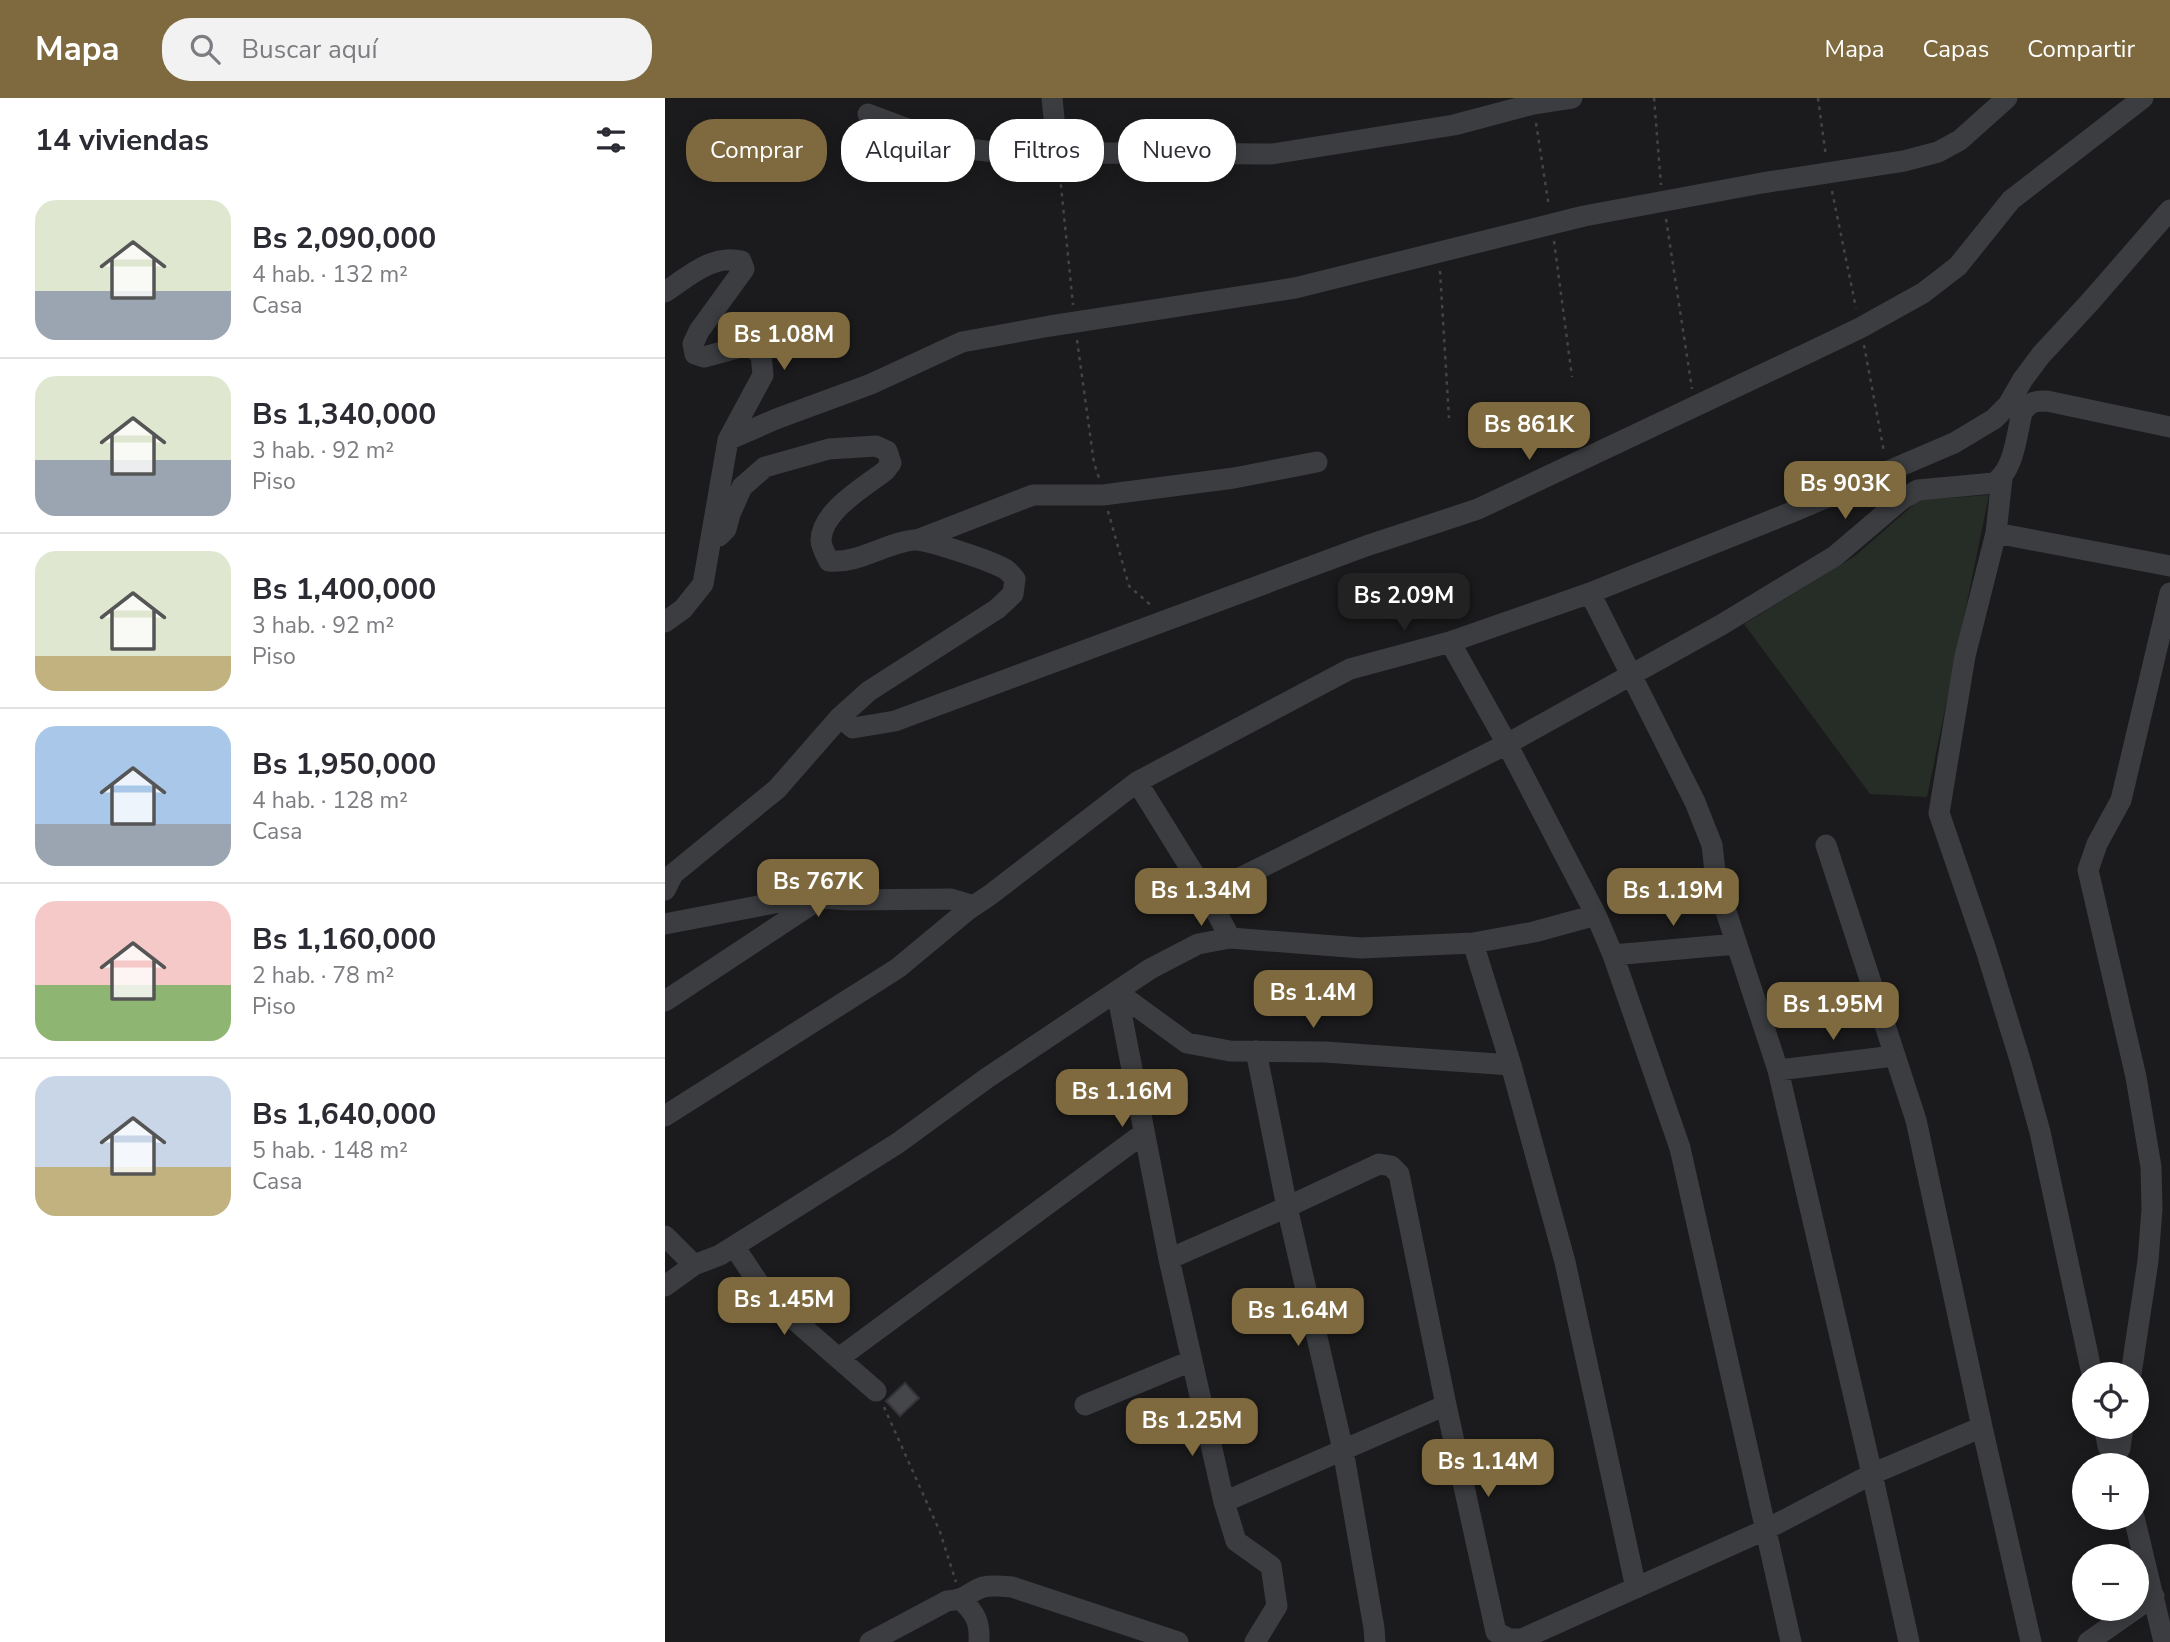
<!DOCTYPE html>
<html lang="es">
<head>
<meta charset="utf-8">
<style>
  :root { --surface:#fff; --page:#f2f2f3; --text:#2b2b33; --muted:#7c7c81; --line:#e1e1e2; --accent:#7e6a3e }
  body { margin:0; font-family:"Nunito Sans",sans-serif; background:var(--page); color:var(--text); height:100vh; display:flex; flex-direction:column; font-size:26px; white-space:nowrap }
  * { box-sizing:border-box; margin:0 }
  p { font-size:23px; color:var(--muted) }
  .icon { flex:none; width:38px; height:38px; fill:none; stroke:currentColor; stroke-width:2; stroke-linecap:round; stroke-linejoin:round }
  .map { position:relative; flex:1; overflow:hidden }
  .side { display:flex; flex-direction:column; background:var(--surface); width:665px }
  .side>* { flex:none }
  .top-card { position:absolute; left:21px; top:21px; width:665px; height:63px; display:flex; gap:14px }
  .controls { position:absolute; left:1407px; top:1264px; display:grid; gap:14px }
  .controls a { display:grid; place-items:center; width:77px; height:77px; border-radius:50%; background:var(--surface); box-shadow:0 4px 18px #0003; font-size:35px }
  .price { position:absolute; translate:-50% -60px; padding:0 16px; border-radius:14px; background:var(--accent); color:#fff; font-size:23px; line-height:46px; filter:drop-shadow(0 2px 4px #0008) }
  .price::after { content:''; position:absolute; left:50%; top:42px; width:21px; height:16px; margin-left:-10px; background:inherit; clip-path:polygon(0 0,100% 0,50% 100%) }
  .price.on { background:#222; color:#fff }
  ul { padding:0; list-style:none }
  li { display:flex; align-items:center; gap:21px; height:175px; padding:0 35px }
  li+li { border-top:2px solid var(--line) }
  li span { display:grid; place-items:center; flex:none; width:196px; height:140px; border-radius:21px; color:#555 }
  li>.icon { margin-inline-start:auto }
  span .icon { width:84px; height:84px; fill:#fffc; stroke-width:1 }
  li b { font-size:30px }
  h2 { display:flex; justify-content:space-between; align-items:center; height:84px; padding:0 35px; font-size:30px }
  .pill { padding:0 24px; border-radius:28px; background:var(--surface); box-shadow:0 4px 18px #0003; font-size:24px; line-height:63px }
  .pill.on { background:var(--accent); color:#fff }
  header { display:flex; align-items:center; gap:42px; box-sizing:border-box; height:98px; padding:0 35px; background:var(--accent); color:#fff }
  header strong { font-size:33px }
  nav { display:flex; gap:38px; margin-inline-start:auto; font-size:24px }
  .search { width:490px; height:63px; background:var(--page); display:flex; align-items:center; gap:18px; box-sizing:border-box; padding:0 24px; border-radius:28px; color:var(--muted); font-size:26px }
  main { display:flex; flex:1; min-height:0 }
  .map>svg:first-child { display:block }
</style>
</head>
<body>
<header>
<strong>Mapa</strong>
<div class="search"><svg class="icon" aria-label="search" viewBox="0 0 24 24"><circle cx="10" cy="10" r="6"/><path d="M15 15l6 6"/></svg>Buscar aquí</div>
<nav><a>Mapa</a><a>Capas</a><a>Compartir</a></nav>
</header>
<main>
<section class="side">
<h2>14 viviendas<svg class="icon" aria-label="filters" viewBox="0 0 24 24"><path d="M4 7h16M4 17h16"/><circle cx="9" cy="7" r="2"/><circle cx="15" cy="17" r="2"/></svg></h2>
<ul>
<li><span style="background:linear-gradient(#dfe7d0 65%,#9aa5b1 0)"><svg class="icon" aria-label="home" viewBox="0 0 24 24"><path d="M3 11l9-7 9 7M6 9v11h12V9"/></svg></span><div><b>Bs 2,090,000</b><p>4 hab. · 132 m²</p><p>Casa</p></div></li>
<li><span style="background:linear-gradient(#dfe7d0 60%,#9aa5b1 0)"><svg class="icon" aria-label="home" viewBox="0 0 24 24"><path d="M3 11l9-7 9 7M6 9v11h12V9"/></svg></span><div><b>Bs 1,340,000</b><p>3 hab. · 92 m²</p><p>Piso</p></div></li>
<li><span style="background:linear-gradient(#dfe7d0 75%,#c2b280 0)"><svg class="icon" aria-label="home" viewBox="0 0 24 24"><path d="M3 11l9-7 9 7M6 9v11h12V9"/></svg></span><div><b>Bs 1,400,000</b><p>3 hab. · 92 m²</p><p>Piso</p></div></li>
<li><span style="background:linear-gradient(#a9c7e8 70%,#9aa5b1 0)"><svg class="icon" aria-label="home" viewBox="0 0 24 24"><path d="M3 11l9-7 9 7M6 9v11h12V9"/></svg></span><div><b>Bs 1,950,000</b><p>4 hab. · 128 m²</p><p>Casa</p></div></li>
<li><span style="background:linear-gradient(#f6c9c9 60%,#8fb573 0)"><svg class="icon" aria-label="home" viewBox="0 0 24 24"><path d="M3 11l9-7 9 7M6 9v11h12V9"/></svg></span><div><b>Bs 1,160,000</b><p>2 hab. · 78 m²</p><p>Piso</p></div></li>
<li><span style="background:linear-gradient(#c9d6e8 65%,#c2b280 0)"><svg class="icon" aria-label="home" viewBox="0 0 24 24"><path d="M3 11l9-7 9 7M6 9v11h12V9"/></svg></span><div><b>Bs 1,640,000</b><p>5 hab. · 148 m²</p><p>Casa</p></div></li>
</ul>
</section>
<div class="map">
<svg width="1505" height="1544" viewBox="0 0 1505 1544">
  <rect width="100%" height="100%" fill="#1b1b1d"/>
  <path fill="#252d26" d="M 1324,397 L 1262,699 L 1205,696 L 1079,526 L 1190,458 L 1254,402 Z"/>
  <path fill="#45464a" stroke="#353539" stroke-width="2" d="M 240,1285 L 254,1300 L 235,1318 L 221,1303 Z"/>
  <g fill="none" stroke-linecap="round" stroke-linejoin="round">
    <path stroke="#424448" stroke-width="2.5" stroke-dasharray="3.5 5" stroke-linecap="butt" d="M 989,0 L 996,87
      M 1153,0 L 1161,59
      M 871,25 L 884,109
      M 395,78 L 408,207
      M 1167,93 L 1191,210
      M 1001,121 L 1027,291
      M 889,143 L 907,279
      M 775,173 L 784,320
      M 412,242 L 429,365 L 434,380
      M 1199,247 L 1219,354
      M 443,413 L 464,488 L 488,509
      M 219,1309 L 275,1434 L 291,1484"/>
    <path stroke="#3c3d41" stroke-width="21" d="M 387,0 L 393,61
      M 203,16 L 294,50 L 393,61 L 440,55 L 607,56 L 789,27 L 868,6 L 907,0
      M 0,194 C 23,179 47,156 76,163 L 79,171 L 34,233 L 28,246 L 30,256 L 39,259 L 83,247 L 96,256 L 98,277 L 63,342 L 38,486 L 18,511 L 0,524
      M 63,342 L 111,321 L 206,286 L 297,244 L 385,228 L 630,190 L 919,118 L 1097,85 L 1239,63 L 1273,54 L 1295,42 L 1342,0
      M 1337,380 L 1331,435 L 1300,558 L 1274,715 L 1321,852 L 1356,965 L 1375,1034 L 1427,1276
      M 1331,435 L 1505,468
      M 252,442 L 368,397 L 438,397 L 569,380 L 652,364
      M 925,495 L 1030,704 L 1047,747 L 1051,783 L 1113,972 L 1207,1376 L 1244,1544
      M 785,544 L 842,646 L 931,817 L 948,857 L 1015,1050 L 1126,1544
      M 175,619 L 188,630 L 230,623 L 701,448 L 813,411 L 1143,255 L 1195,230 L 1258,195 L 1293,168 L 1346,102 L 1478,0
      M 472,684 L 544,800 L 565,840
      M 1161,747 L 1251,1022 L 1317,1329 L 1366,1544
      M 0,792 L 8,776 L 112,691 L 175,619 L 204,593 L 332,511 L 348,496 L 350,481 C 346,476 343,472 338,470 C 326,463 261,441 249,442 C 219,445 194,466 164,463 C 161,457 156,449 156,442 C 157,413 199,389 220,373 L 226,365 L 222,353 L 211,348 L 164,351 L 100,369 L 77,389 L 65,416 L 61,431 L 54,438 L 48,433
      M 544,800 L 577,779 L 842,646 L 1056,527 L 1170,458 L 1237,401 L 1253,392 L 1329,385 C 1350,371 1351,338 1357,315 C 1364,304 1369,303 1382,303 L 1505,329
      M 0,826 L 141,799 L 184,802 L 286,801 L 309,808
      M 808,845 L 846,967 L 900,1164 L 971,1490
      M 948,857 L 1071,846
      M 452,894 L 504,1161 L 559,1404 L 571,1443 L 606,1468 L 612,1508 L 590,1544
      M 452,894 L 522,945 L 565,953 L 660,954 L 846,967
      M 0,903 L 156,800
      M 591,953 L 622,1109 L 678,1352 L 709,1530 L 710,1544
      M 1113,972 L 1229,958
      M 0,1018 L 233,870 L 304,811 L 325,797 L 472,684 L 685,571 L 785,544 L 925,495 L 1132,412 L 1289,345 L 1329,321 L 1343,307 L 1358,281 L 1376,257 L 1425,204 L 1505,112
      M 0,1138 L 29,1167
      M 69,1148 L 102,1198 L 211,1293
      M 504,1161 L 622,1109 L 714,1066 L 726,1068 L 734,1076 L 781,1307 L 831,1534 L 844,1541 L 857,1541 L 1102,1431 L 1207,1376 L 1317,1329
      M 0,1188 L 29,1167 L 55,1157 L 233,1045 L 322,980 L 485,871 L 533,846 L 565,840 L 696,850 L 808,845 L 869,834 L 931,817
      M 174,1260 L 479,1035
      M 1466,1276 L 1483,1163 L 1487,1111 L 1486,1069 L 1471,979 L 1423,772 L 1432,746 L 1456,702 L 1505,495
      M 420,1307 L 526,1263
      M 1439,1328 L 1443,1348 L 1452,1367
      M 1449,1361 L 1455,1350 L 1458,1328
      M 559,1404 L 781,1307
      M 1469,1419 L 1499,1544
      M 296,1502 C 311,1515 315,1525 314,1544
      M 205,1544 L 282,1503 C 302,1502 303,1494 318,1489 C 327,1487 337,1488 347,1489 L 513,1544
      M 1423,1544 L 1489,1498"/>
  </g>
</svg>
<div class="controls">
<a><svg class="icon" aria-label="locate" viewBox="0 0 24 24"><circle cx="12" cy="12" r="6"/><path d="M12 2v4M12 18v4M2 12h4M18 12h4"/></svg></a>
<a>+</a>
<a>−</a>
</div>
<b class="price" style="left:119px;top:274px">Bs 1.08M</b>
<b class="price" style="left:864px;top:364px">Bs 861K</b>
<b class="price" style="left:1180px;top:423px">Bs 903K</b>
<b class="price on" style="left:739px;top:535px">Bs 2.09M</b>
<b class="price" style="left:153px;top:821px">Bs 767K</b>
<b class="price" style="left:536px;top:830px">Bs 1.34M</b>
<b class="price" style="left:1008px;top:830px">Bs 1.19M</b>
<b class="price" style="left:648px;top:932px">Bs 1.4M</b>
<b class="price" style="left:1168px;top:944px">Bs 1.95M</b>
<b class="price" style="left:457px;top:1031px">Bs 1.16M</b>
<b class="price" style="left:119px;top:1239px">Bs 1.45M</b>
<b class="price" style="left:633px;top:1250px">Bs 1.64M</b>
<b class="price" style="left:527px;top:1360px">Bs 1.25M</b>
<b class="price" style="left:823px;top:1401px">Bs 1.14M</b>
<div class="top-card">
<a class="pill on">Comprar</a>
<a class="pill">Alquilar</a>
<a class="pill">Filtros</a>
<a class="pill">Nuevo</a>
</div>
</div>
</main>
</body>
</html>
